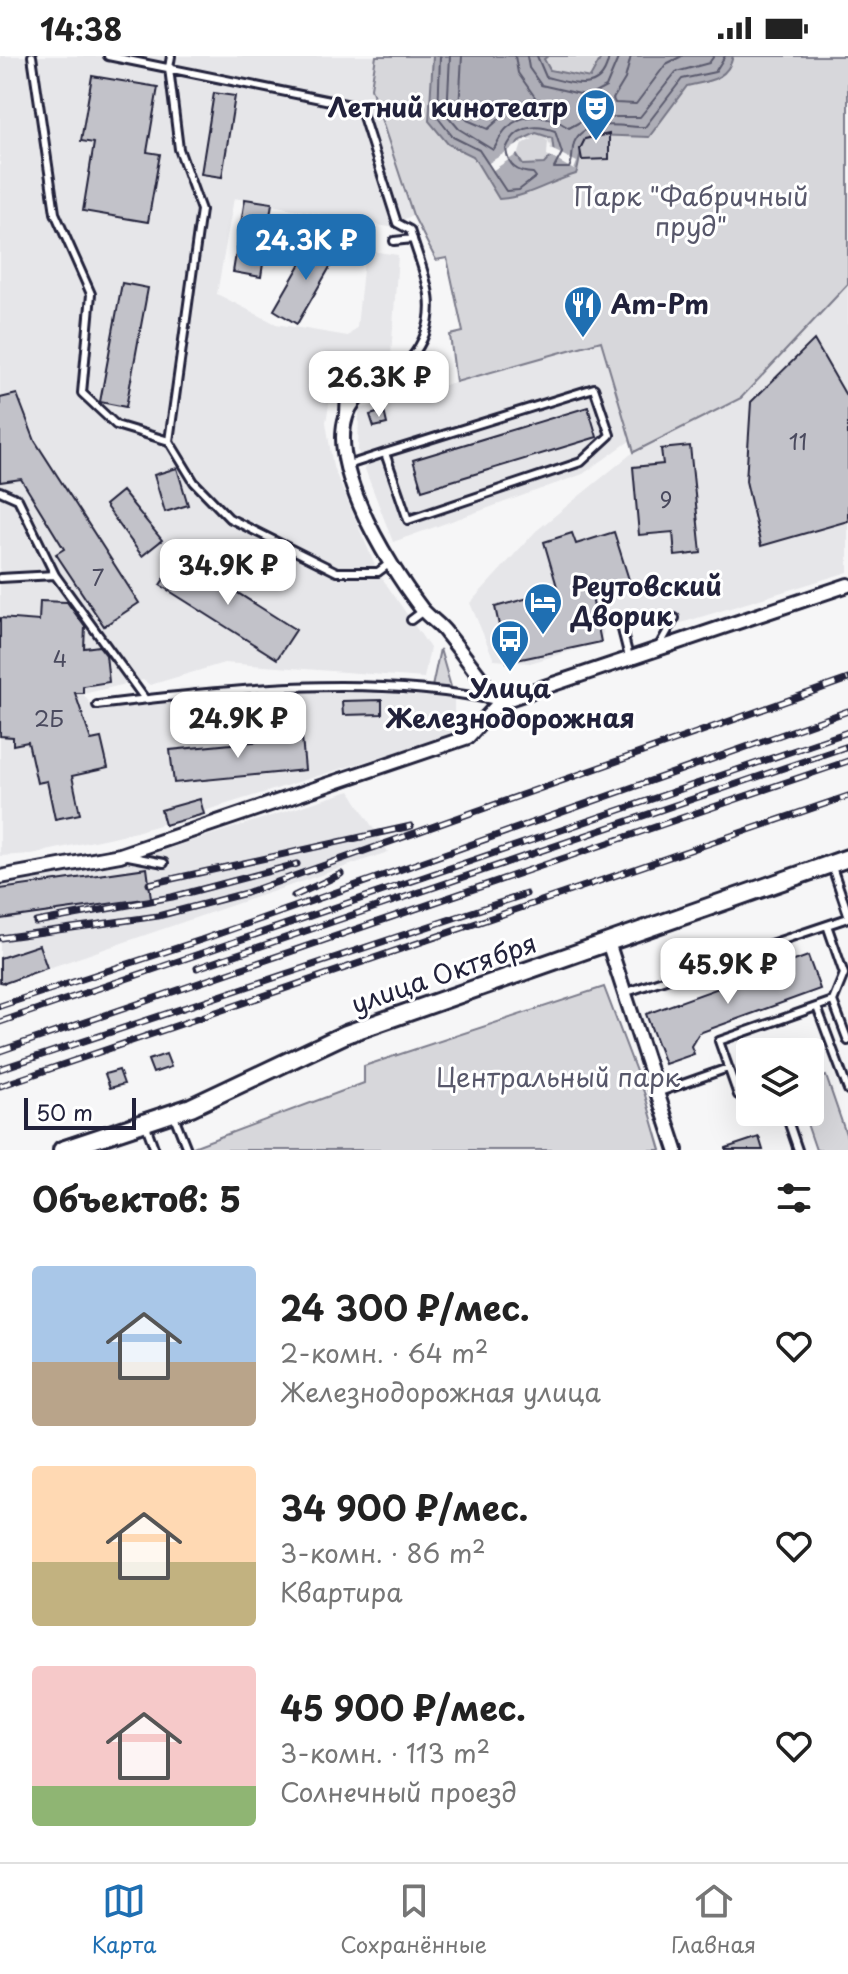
<!DOCTYPE html>
<html lang="ru">
<head>
<meta charset="utf-8">
<style>
  :root { --surface:#fff; --page:#f6f6f6; --text:#222; --muted:#767676; --line:#e0e0e0; --accent:#1f6fb2 }
  body { margin:0; font-family:"Playpen Sans",sans-serif; background:var(--page); color:var(--text); height:100vh; display:flex; flex-direction:column; font-size:30px; white-space:nowrap }
  * { box-sizing:border-box; margin:0 }
  p { font-size:26px; color:var(--muted) }
  .icon { flex:none; width:44px; height:44px; fill:none; stroke:currentColor; stroke-width:2; stroke-linecap:round; stroke-linejoin:round }
  .map { position:relative; height:1094px; overflow:hidden }
  .details { display:flex; flex-direction:column; background:var(--surface); flex:1 }
  .details>* { flex:none }
  .tools { position:absolute; left:736px; top:982px; display:grid; gap:16px }
  .tools a { display:grid; place-items:center; width:88px; height:88px; border-radius:8px; background:var(--surface); box-shadow:0 8px 32px #0002; font-size:40px }
  .scale { position:absolute; left:24px; bottom:20px; width:112px; box-sizing:border-box; padding-left:8px; border:4px solid #22223b; border-top:0; font-size:22px; line-height:28px; white-space:nowrap; color:#22223b; -webkit-text-stroke:6px #fff; paint-order:stroke }
  .price { position:absolute; translate:-50% -68px; padding:0 18px; border-radius:16px; background:#fff; color:#222; font-size:26px; line-height:52px; filter:drop-shadow(0 2px 4px #0008) }
  .price::after { content:''; position:absolute; left:50%; top:48px; width:24px; height:18px; margin-left:-12px; background:inherit; clip-path:polygon(0 0,100% 0,50% 100%) }
  .price.current { background:var(--accent); color:#fff }
  ul { padding:0; list-style:none }
  li { display:flex; align-items:center; gap:24px; height:200px; padding:0 32px }
  li span { display:grid; place-items:center; flex:none; width:224px; height:160px; border-radius:8px; color:#555 }
  li>.icon { margin-inline-start:auto }
  span .icon { width:96px; height:96px; fill:#fffc; stroke-width:1 }
  li b { font-size:34px }
  h2 { display:flex; justify-content:space-between; align-items:center; height:96px; padding:0 32px; font-size:34px }
  .status { display:flex; justify-content:space-between; align-items:center; height:56px; padding:0 40px; background:var(--surface); direction:ltr }
  .status svg { height:22px; fill:currentColor }
  .dock { display:flex; justify-content:space-around; align-items:center; height:112px; border-top:2px solid var(--line); background:var(--surface); font-size:22px; color:var(--muted) }
  .dock a { display:grid; justify-items:center; gap:4px }
  .dock .current { color:var(--accent) }
  .map>svg:first-child { display:block }
</style>
</head>
<body>
<div class="status"><b>14:38</b><svg viewBox="0 0 49 12"><path d="M0 12V9h3v3zM5 12V6h3v6zM10 12V3h3v9zM15 12V0h3v12zM26 1h20v11H26zM47 4h2v5h-2z"/></svg></div>
<div class="map">
<svg width="848" height="1094" viewBox="0 0 848 1094">
  <rect width="100%" height="100%" fill="#f6f6f7"/>
  <filter id="ink" filterUnits="userSpaceOnUse"><feTurbulence type="fractalNoise" baseFrequency=".0125" numOctaves="2"/><feDisplacementMap in="SourceGraphic" scale="16" xChannelSelector="R" yChannelSelector="G"/><feConvolveMatrix kernelMatrix="1 2 1 2 8 2 1 2 1" color-interpolation-filters="sRGB"/></filter>
  <g filter="url(#ink)">
    <path fill="#e6e6e9" d="M 0,0 L 377,0 L 371,32 L 413,159 L 389,171 L 234,142 L 217,238 L 276,268 L 348,280 L 357,271 L 365,194 L 398,199 L 390,314 L 353,334 L 332,331 L 326,366 L 333,411 L 378,516 L 430,592 L 424,622 L 224,607 L 150,629 L 143,624 L 83,638 L 96,655 L 223,639 L 323,634 L 454,642 L 454,678 L 136,776 L 32,798 L 0,800 Z
      M 848,228 L 848,516 L 681,567 L 667,560 L 652,567 L 648,554 L 619,562 L 605,566 L 601,586 L 530,607 L 494,604 L 470,547 L 536,475 L 631,398 L 741,342 Z
      M 601,285 L 631,384 L 583,418 L 393,486 L 358,395 L 359,353 Z
      M 350,735 L 388,796 L 5,927 L 0,926 L 0,828 L 102,810 L 157,796 Z"/>
    <path fill="#d7d7db" stroke="#7c7c8b" stroke-width="2" d="M 376,0 L 848,0 L 848,228 L 741,342 L 634,396 L 601,285 L 456,326 L 450,279 L 463,276 L 447,202 L 436,204 L 413,159 L 371,32 Z
      M 440,593 L 451,631 L 432,631 Z
      M 604,931 L 645,1039 L 661,1094 L 185,1094 L 364,1027 L 364,1010 Z
      M 826,1020 L 848,1084 L 848,1094 L 816,1094 L 803,1056 L 810,1056 L 810,1025 Z"/>
    <path fill="#aeaeb7" stroke="#767685" stroke-width="2" fill-rule="evenodd" d="M 433,0 L 548,0 L 544,3 L 550,14 L 590,22 L 602,0 L 733,0 C 728,24 708,25 687,30 L 649,81 L 593,79 C 577,87 582,103 576,118 C 549,126 526,142 499,143 L 473,100 L 448,88 L 429,65 ZM 536,77 L 552,82 L 554,97 L 544,108 L 523,109 L 514,95 L 519,85 Z"/>
    <path fill="#f6f6f7" d="M 527,83 L 533,83 L 522,88 L 519,97 L 492,115 L 487,108 Z
      M 544,83 L 548,84 L 551,93 L 577,106 L 574,114 L 547,99 L 548,85 Z"/>
    <g fill="none" stroke-linecap="round" stroke-linejoin="round">
      <path stroke="#5a5a6d" stroke-width="2" d="M 440,0 L 438,62 L 453,81 L 479,94 L 506,135 L 519,134 L 536,121 L 533,117 C 517,117 508,110 506,93 C 515,71 534,67 555,75 L 562,97 L 554,112 L 569,112 C 574,103 571,97 574,87 C 584,61 623,71 645,71 L 682,23 L 715,16 L 725,0
        M 450,0 L 447,59 L 459,73 L 493,94 C 498,88 500,78 507,72 C 526,54 550,59 569,72 L 589,61 L 640,61 L 676,16 L 709,7 L 714,0
        M 462,0 L 459,54 L 467,64 L 488,73 L 505,58 L 537,44 L 518,17 L 515,0
        M 527,0 L 529,12 L 541,29 L 589,40 L 606,31 L 619,0
        M 537,0 L 546,21 C 575,28 603,39 609,0
        M 631,0 L 625,23 L 613,43 L 615,47 L 636,48 L 666,8 L 682,0"/>
    </g>
    <path fill="#c2c2c9" stroke="#22223b" stroke-width="2" d="M 92,20 L 158,31 L 147,96 L 160,98 L 148,166 L 83,155 L 94,87 L 81,85 Z
      M 214,37 L 235,40 L 222,121 L 201,118 Z
      M 609,78 L 609,103 L 582,104 L 580,93 L 585,83 Z
      M 245,143 L 272,147 L 261,221 L 233,216 Z
      M 315,183 L 338,197 L 297,268 L 274,254 Z
      M 122,227 L 148,232 L 126,351 L 100,346 Z
      M 814,284 L 848,343 L 848,465 L 761,490 L 746,425 L 751,346 Z
      M 17,338 L 35,385 L 139,547 L 104,570 L 56,498 L 64,493 L 21,423 L 0,426 L 0,342 Z
      M 588,351 L 597,381 L 422,434 L 413,404 Z
      M 384,355 L 387,368 L 374,371 L 370,359 Z
      M 690,390 L 701,497 L 675,500 L 673,476 L 639,479 L 633,411 L 663,408 L 661,393 Z
      M 177,412 L 188,449 L 165,456 L 154,419 Z
      M 122,435 L 162,484 L 142,500 L 105,449 Z
      M 614,476 L 631,530 L 592,541 L 601,586 L 507,606 L 495,551 L 558,534 L 544,486 L 572,477 L 576,488 Z
      M 178,499 L 296,574 L 277,603 L 160,529 L 177,503 L 181,508 Z
      M 40,545 L 67,546 L 85,571 L 84,592 L 99,590 L 106,599 L 109,626 L 83,630 L 83,637 L 75,637 L 91,684 L 101,682 L 108,712 L 72,720 L 80,758 L 55,763 L 47,725 L 37,727 L 28,686 L 13,689 L 13,681 L 0,680 L 0,562 L 39,565 Z
      M 382,644 L 382,658 L 343,659 L 342,645 Z
      M 302,681 L 305,714 L 174,727 L 170,694 Z
      M 200,743 L 204,758 L 165,769 L 161,754 Z
      M 147,812 L 151,842 L 0,863 L 0,833 Z
      M 39,889 L 47,912 L 5,927 L 0,926 L 0,902 Z
      M 808,900 L 820,933 L 699,977 L 691,990 L 694,998 L 665,1008 L 646,958 Z
      M 166,998 L 171,1011 L 153,1017 L 148,1004 Z
      M 119,1014 L 124,1028 L 110,1032 L 105,1018 Z
      M 759,1081 L 763,1094 L 726,1094 L 726,1092 Z"/>
    <g fill="none" stroke-linecap="round" stroke-linejoin="round">
      <g stroke="#22223b" stroke-width="12">
        <path id="service" d="M 32,0 L 55,157 L 91,238 L 82,337 L 116,369 L 169,385 L 194,426 L 229,462 L 337,516 L 378,516 L 390,507
          M 108,0 L 360,51 L 397,167 L 410,174 C 416,195 426,218 429,239 C 436,290 397,323 356,343
          M 394,185 L 413,183
          M 344,359 L 345,334
          M 169,385 L 201,154 L 179,93 L 169,12 L 171,0
          M 348,409 L 385,397 L 408,464 L 581,406 L 610,379 L 594,332 L 385,397
          M 0,435 L 18,443 L 55,519 L 145,643
          M 0,522 L 55,519
          M 619,562 L 629,601
          M 411,564 L 423,555
          M 659,590 L 675,562
          M 97,649 C 225,634 369,617 497,645
          M 128,800 L 164,807
          M 831,808 L 848,858
          M 624,937 L 848,862
          M 833,945 L 848,985
          M 817,951 L 848,1034
          M 750,1034 L 738,1039 L 719,985 L 833,945 L 844,918 L 827,869
          M 657,1037 L 728,1012
          M 785,1056 L 798,1094
          M 174,1060 L 187,1093
          M 145,1067 L 155,1094"/>
      </g>
      <g stroke="#22223b" stroke-width="18">
        <path id="minor" d="M 356,343 C 313,392 389,510 421,552 C 429,562 440,568 447,578 C 465,600 481,624 500,646
          M 0,821 L 120,799 L 468,681 L 500,646 L 848,529
          M 608,886 L 676,1094"/>
      </g>
      <g stroke="#22223b" stroke-width="22">
        <path id="tertiary" d="M 62,1094 L 191,1051 L 346,978 L 848,802"/>
      </g>
      <use href="#service" stroke="#fff" stroke-width="6"/>
      <use href="#minor" stroke="#fff" stroke-width="12"/>
      <use href="#tertiary" stroke="#fff" stroke-width="16"/>
      <g stroke="#22223b" stroke-width="7">
        <path id="rail" d="M 149,828 L 411,770
          M 294,840 L 341,818
          M 36,866 L 172,841 L 297,808
          M 0,882 L 158,860 L 246,837 L 848,623
          M 197,912 L 848,690
          M 0,950 L 201,884 L 848,655
          M 0,966 L 848,676
          M 0,995 L 848,705
          M 0,1013 L 526,838
          M 0,1030 L 848,740"/>
      </g>
      <use href="#rail" stroke="#fff" stroke-width="4" stroke-dasharray="12" stroke-linecap="butt"/>
    </g>
  </g>
  <defs>
    <g id="theatre-pin" transform="scale(2)"><path d="M0 17L-7.5 6A9.5 9.5 0 1 1 7.5 6Z" fill="#1f6fb2" stroke="#fff"/><path d="M-5-5.5Q0-4 5-5.5V0Q5 5 0 6Q-5 5-5 0ZM-3.3-2.5H-1v1.5H-3.3ZM1-2.5H3.3v1.5H1ZM-2.8 1Q0 5.5 2.8 1Z" fill="#fff"/></g>
    <g id="restaurant-pin" transform="scale(2)"><path d="M0 17L-7.5 6A9.5 9.5 0 1 1 7.5 6Z" fill="#1f6fb2" stroke="#fff"/><path d="M-5-6h1v4h1v-4h1v4h1v-4h1v5L-1.5 .5V6h-2V.5L-5-1ZM5-6V6H3V1.5H1.5Q1.5-4 5-6Z" fill="#fff"/></g>
    <g id="hotel-pin" transform="scale(2)"><path d="M0 17L-7.5 6A9.5 9.5 0 1 1 7.5 6Z" fill="#1f6fb2" stroke="#fff"/><path d="M-6-4.5h1.5V1H6V5H4.5V3h-9V5H-6ZM-4 0a1.8 1.8 0 1 1 3.6 0ZM.5 0V-2.5h3Q6-2.5 6 0Z" fill="#fff"/></g>
    <g id="bus-pin" transform="scale(2)"><path d="M0 17L-7.5 6A9.5 9.5 0 1 1 7.5 6Z" fill="#1f6fb2" stroke="#fff"/><path d="M-5-6H5V4H4V6H2V4H-2V6H-4V4H-5ZM-3.5-4V0h7V-4ZM-3.5 1.2v1.5H-2V1.2ZM2 1.2v1.5H3.5V1.2Z" fill="#fff"/></g>
  </defs>
  <g fill-rule="evenodd">
    <use href="#theatre-pin" x="596" y="52"/>
    <use href="#restaurant-pin" x="583" y="249"/>
    <use href="#hotel-pin" x="543" y="546"/>
    <use href="#bus-pin" x="510" y="583"/>
  </g>
  <g text-anchor="middle" stroke-width="6" stroke-linejoin="round" paint-order="stroke">
    <g font-size="22" fill="#4a4a5e">
      <text x="798" y="394">11</text>
      <text x="666" y="452">9</text>
      <text x="98" y="530">7</text>
      <text x="60" y="611">4</text>
      <text x="49" y="671">2Б</text>
    </g>
    <g font-size="26" font-weight="bold" fill="#22223b" stroke="#fff" text-anchor="start">
      <text x="568" y="61" text-anchor="end">Летний кинотеатр</text>
      <text x="611" y="258">Am-Pm</text>
      <text x="571" y="540">Реутовский<tspan x="571" dy="30">Дворик</tspan></text>
      <text x="510" y="642" text-anchor="middle">Улица<tspan x="510" dy="30">Железнодорожная</tspan></text>
    </g>
    <g font-size="26" fill="#58586b" stroke="#fff">
      <text x="691" y="150">Парк "Фабричный<tspan x="691" dy="30">пруд"</tspan></text>
      <text x="558" y="1031">Центральный парк</text>
    </g>
    <g font-size="26" fill="#22223b" stroke="#fff">
      <text transform="translate(444 918) rotate(-19)" y="9">улица Октября</text>
    </g>
  </g>
</svg>
<div class="tools">
<a><svg class="icon" aria-label="layers" viewBox="0 0 24 24"><path d="M12 4l9 5-9 5-9-5zM3 14l9 5 9-5"/></svg></a>
</div>
<div class="scale">50 m</div>
<b class="price current" style="left:306px;top:226px">24.3K ₽</b>
<b class="price" style="left:379px;top:363px">26.3K ₽</b>
<b class="price" style="left:228px;top:551px">34.9K ₽</b>
<b class="price" style="left:238px;top:704px">24.9K ₽</b>
<b class="price" style="left:728px;top:950px">45.9K ₽</b>
</div>
<section class="details">
<h2>Объектов: 5<svg class="icon" aria-label="filters" viewBox="0 0 24 24"><path d="M4 7h16M4 17h16"/><circle cx="9" cy="7" r="2"/><circle cx="15" cy="17" r="2"/></svg></h2>
<ul>
<li><span style="background:linear-gradient(#a9c7e8 60%,#b9a48a 0)"><svg class="icon" aria-label="home" viewBox="0 0 24 24"><path d="M3 11l9-7 9 7M6 9v11h12V9"/></svg></span><div><b>24 300 ₽/мес.</b><p>2-комн. · 64 m²</p><p>Железнодорожная улица</p></div><svg class="icon" aria-label="heart" viewBox="0 0 24 24"><path d="M12 20l-8-8c-3-5 5-10 8-4 3-6 11-1 8 4z"/></svg></li>
<li><span style="background:linear-gradient(#ffd9b3 60%,#c2b280 0)"><svg class="icon" aria-label="home" viewBox="0 0 24 24"><path d="M3 11l9-7 9 7M6 9v11h12V9"/></svg></span><div><b>34 900 ₽/мес.</b><p>3-комн. · 86 m²</p><p>Квартира</p></div><svg class="icon" aria-label="heart" viewBox="0 0 24 24"><path d="M12 20l-8-8c-3-5 5-10 8-4 3-6 11-1 8 4z"/></svg></li>
<li><span style="background:linear-gradient(#f6c9c9 75%,#8fb573 0)"><svg class="icon" aria-label="home" viewBox="0 0 24 24"><path d="M3 11l9-7 9 7M6 9v11h12V9"/></svg></span><div><b>45 900 ₽/мес.</b><p>3-комн. · 113 m²</p><p>Солнечный проезд</p></div><svg class="icon" aria-label="heart" viewBox="0 0 24 24"><path d="M12 20l-8-8c-3-5 5-10 8-4 3-6 11-1 8 4z"/></svg></li>
</ul>
</section>
<nav class="dock">
<a class="current"><svg class="icon" aria-label="map" viewBox="0 0 24 24"><path d="M3 6l6-2 6 2 6-2v14l-6 2-6-2-6 2zM9 4v14M15 6v14"/></svg>Карта</a>
<a><svg class="icon" aria-label="saved" viewBox="0 0 24 24"><path d="M7 4h10v16l-5-4-5 4z"/></svg>Сохранённые</a>
<a><svg class="icon" aria-label="home" viewBox="0 0 24 24"><path d="M3 11l9-7 9 7M6 9v11h12V9"/></svg>Главная</a>
</nav>
</body>
</html>
